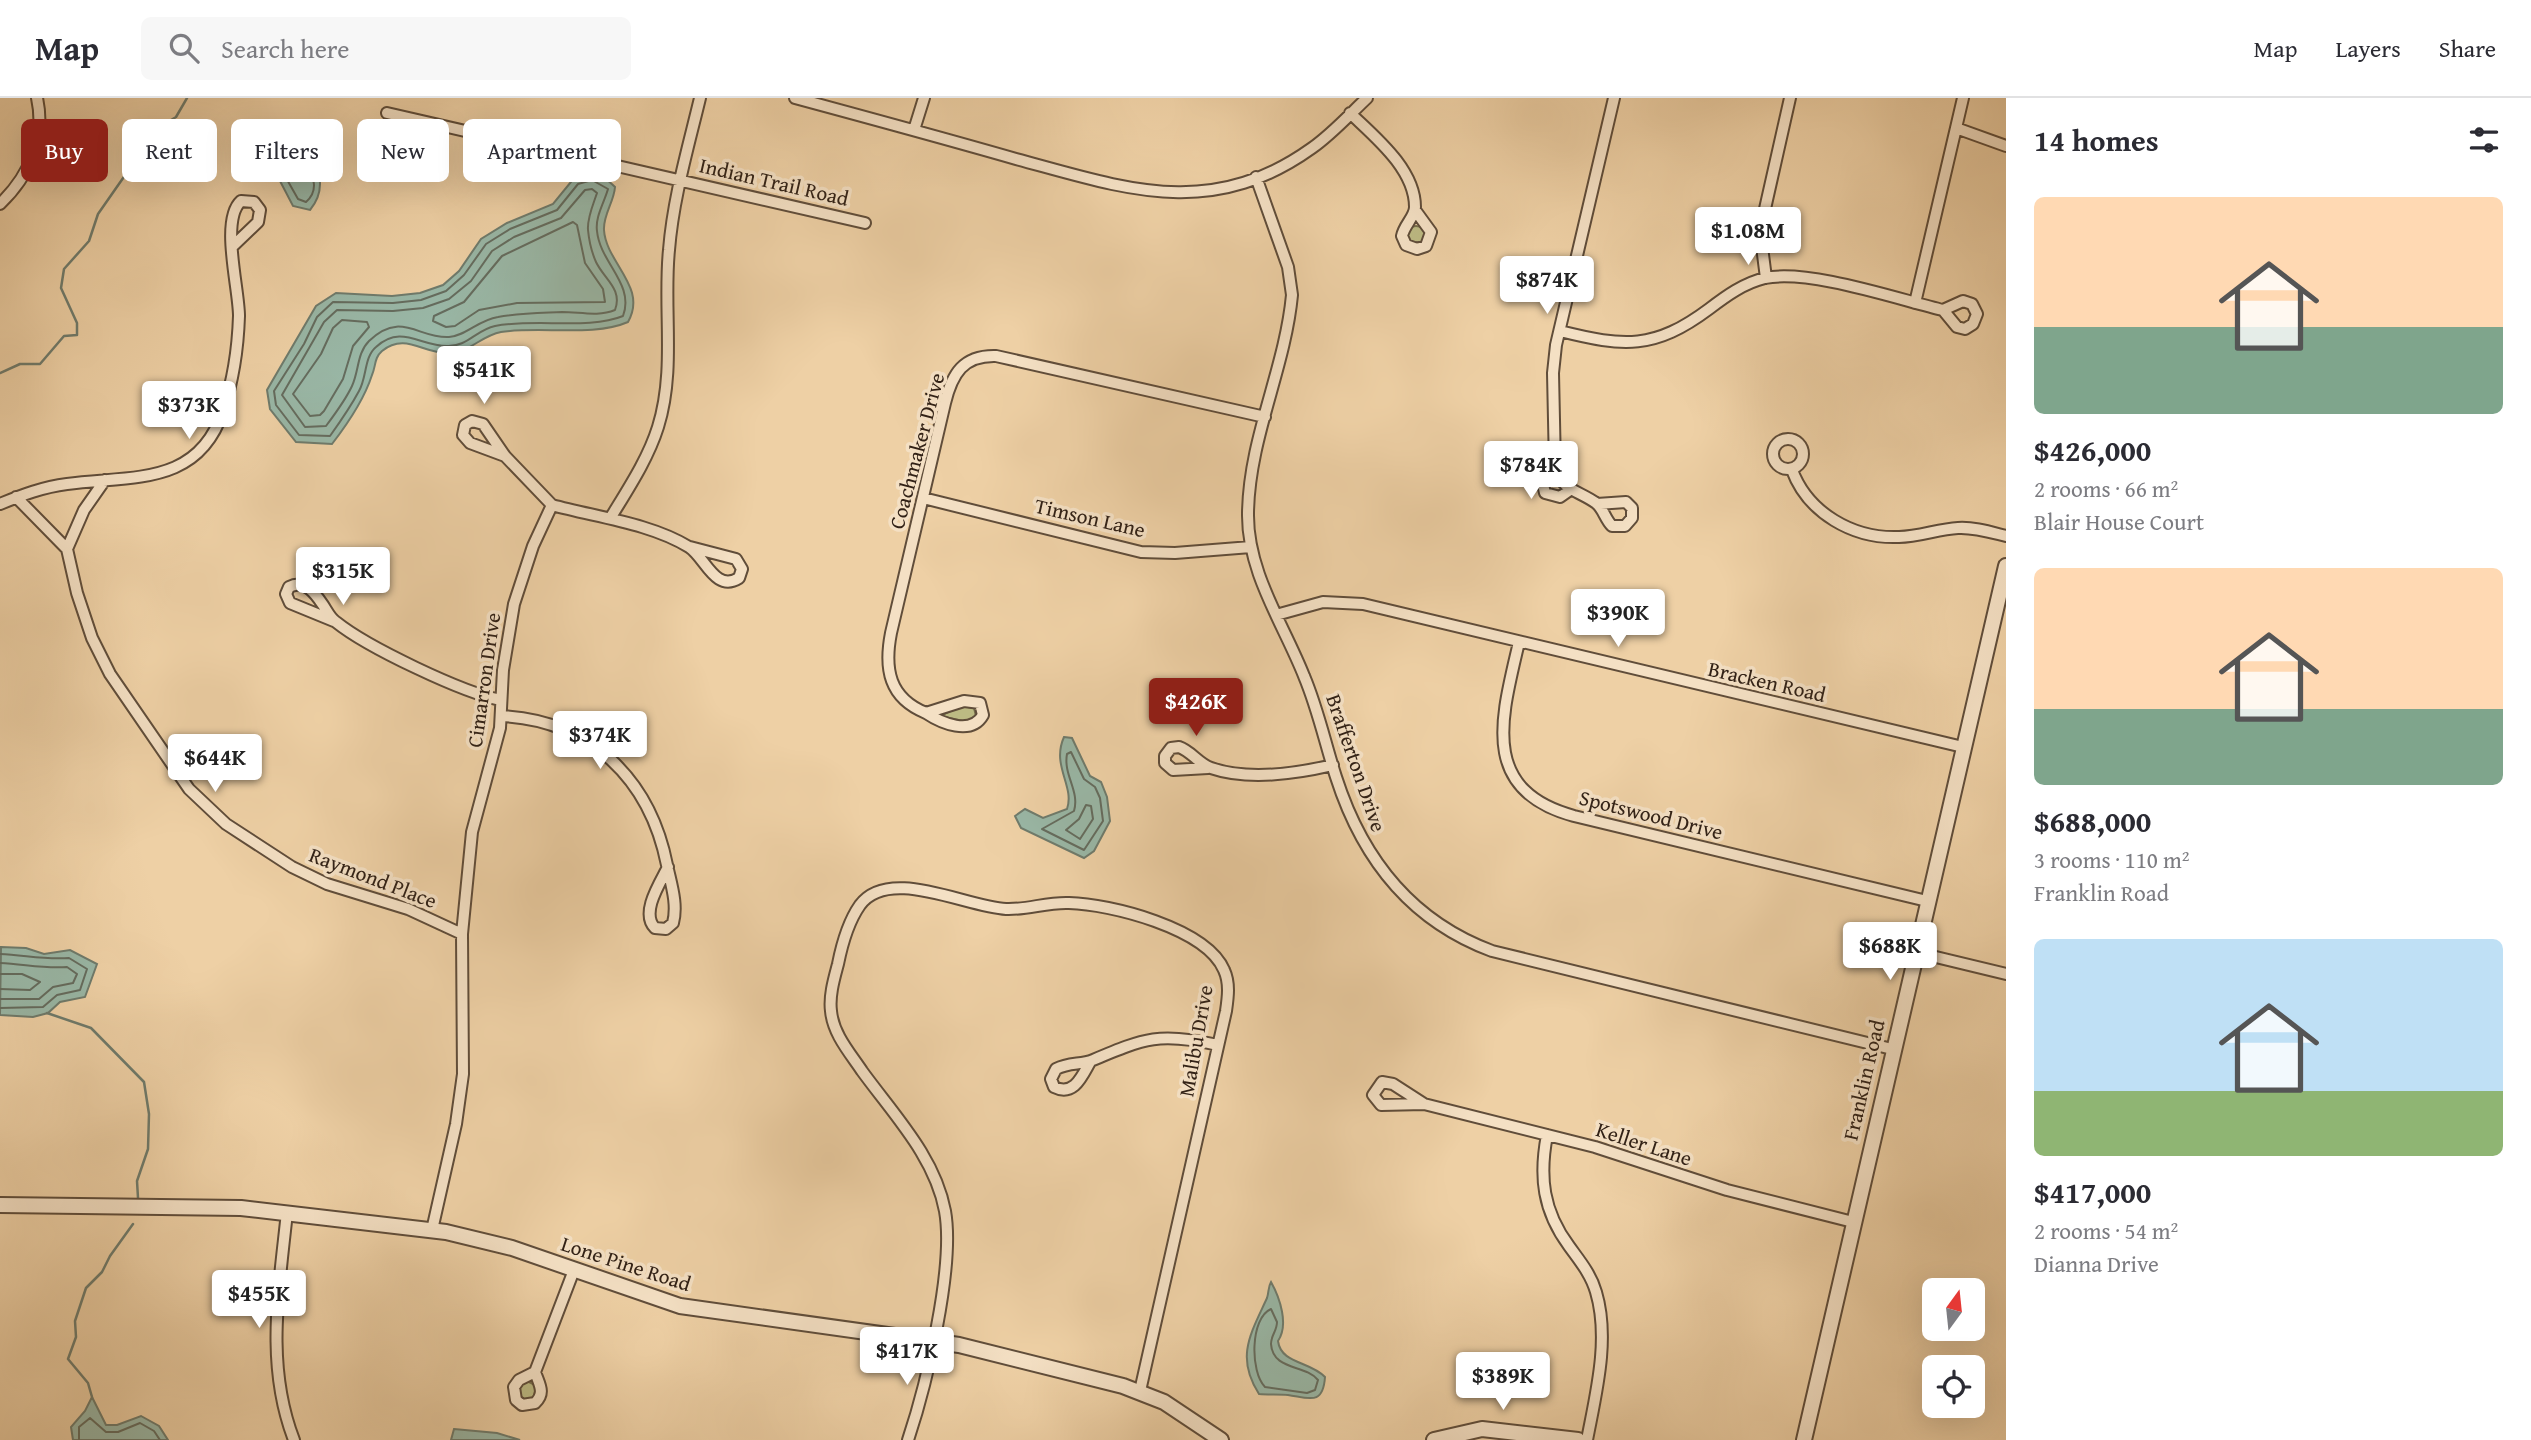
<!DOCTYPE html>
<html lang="en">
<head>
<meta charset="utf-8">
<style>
  :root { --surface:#fff; --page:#f7f7f7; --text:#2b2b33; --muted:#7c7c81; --line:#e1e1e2; --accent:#8f2418 }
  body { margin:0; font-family:"Gentium Book Plus",serif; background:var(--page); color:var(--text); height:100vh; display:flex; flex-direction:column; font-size:26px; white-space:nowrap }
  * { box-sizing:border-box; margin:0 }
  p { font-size:23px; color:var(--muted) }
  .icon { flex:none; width:38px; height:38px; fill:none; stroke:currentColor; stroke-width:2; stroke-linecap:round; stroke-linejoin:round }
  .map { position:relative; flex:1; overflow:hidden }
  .side { display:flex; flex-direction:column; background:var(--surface); width:525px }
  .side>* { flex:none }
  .top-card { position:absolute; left:21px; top:21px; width:665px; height:63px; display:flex; gap:14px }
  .needle { width:46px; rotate:15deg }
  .buttons { position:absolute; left:1922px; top:1180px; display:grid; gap:14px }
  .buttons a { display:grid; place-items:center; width:63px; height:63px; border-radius:10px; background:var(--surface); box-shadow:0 7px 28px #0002; font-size:35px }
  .price { position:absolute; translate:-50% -60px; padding:0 16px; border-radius:7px; background:#fff; color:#222; font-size:23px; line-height:46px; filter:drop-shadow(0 2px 4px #0008) }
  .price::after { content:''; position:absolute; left:50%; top:42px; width:21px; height:16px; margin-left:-10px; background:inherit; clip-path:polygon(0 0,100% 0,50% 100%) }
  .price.on { background:var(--accent); color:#fff }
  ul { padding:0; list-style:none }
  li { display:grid; align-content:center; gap:14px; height:371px; padding:0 28px }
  li span { display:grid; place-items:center; height:217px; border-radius:10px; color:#555 }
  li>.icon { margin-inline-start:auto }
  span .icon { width:126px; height:126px; fill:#fffc; stroke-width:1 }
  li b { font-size:30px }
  h2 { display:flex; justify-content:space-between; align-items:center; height:84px; padding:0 28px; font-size:30px }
  .pill { padding:0 24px; border-radius:10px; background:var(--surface); box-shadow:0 7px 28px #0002; font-size:24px; line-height:63px }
  .pill.on { background:var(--accent); color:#fff }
  header { display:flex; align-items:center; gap:42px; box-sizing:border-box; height:98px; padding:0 35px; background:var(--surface); border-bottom:2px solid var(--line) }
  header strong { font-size:33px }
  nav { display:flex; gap:38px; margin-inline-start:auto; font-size:24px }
  .search { width:490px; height:63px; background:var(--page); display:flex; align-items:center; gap:18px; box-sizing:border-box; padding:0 24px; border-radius:10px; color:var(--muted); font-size:26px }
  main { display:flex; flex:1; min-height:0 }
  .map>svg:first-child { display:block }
</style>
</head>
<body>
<header>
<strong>Map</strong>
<div class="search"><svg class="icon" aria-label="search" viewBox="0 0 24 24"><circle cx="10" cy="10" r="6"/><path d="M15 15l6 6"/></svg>Search here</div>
<nav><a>Map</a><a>Layers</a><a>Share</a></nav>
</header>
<main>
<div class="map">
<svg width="2006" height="1342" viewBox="0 0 2006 1342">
  <rect width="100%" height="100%" fill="#eed0a5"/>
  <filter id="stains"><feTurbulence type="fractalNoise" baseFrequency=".00286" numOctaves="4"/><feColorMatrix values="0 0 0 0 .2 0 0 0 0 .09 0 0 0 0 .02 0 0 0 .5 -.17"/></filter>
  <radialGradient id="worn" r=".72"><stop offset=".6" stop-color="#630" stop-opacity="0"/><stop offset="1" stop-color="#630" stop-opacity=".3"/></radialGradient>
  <path fill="#bcba83" stroke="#766e4c" stroke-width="2" d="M1407 137a9 9 0 1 1 18 0a9 9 0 1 1-18 0Z
    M 961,608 L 974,610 L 976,618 L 968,624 L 940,618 Z
    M 527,1283 L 537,1288 L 535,1301 L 521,1302 L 518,1289 Z"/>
  <path fill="#99b7a6" stroke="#6f7b6c" stroke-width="2" d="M 304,36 C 314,64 331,87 310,112 L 293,108 L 280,83 L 262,81 L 261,67 L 266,61 L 289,58 Z
    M 592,75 L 603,78 L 615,89 C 614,104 603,117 604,132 C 606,165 648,189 628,224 C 594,239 539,228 501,234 C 480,238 470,255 448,255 C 424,256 405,234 382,253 C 374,260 376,268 372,277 C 364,302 349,324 332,346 L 296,344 L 270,311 L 267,292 L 316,208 L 336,195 L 392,198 L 420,195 L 443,187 L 459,173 L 481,141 L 507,125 L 553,106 L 575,79 Z
    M 1064,639 L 1072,640 L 1090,678 L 1101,684 L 1107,699 L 1110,723 L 1094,753 L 1084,760 L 1021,730 L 1015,718 L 1025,711 L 1043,720 L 1067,711 C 1075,688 1051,668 1064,639 Z
    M 1,849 L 26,850 L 44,856 L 70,852 L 97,866 L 85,899 L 60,904 L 48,915 L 33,919 L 0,917 Z
    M 1271,1184 C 1280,1200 1289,1227 1278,1243 C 1281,1266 1310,1263 1325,1279 C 1323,1308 1309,1300 1288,1297 C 1279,1296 1269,1297 1259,1296 C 1235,1259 1251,1235 1267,1200 C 1269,1194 1268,1189 1271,1184 Z
    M 92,1299 L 106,1327 L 117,1327 L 141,1318 L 159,1328 L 168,1342 L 73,1342 L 71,1329 L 85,1313 Z
    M 454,1331 L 497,1335 L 520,1342 L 451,1342 Z"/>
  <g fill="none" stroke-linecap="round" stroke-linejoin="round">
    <path stroke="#656c5e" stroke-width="2" d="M 299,57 L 304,58 C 310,74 322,90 306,104 L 298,101 L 285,78 L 268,72 L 271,68 L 291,65 Z
      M 592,82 L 608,91 C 604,105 595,119 597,133 C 600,165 635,186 623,218 C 589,232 534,220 495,228 C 476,232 467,249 447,248 C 420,248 401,226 376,249 C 364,259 367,279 359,293 C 351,308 340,324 330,338 L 299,337 L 276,307 L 274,293 L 304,246 L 317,219 L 333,204 L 393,205 L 421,202 L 446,193 L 464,177 L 486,146 L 510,131 L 557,112 L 578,86 Z
      M 592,91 L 597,95 C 593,107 587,120 588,132 C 589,142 592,155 596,164 C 604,181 623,191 615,212 C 598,219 580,214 562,214 C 540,215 519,215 498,219 C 478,222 466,238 449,239 C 419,241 401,212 369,243 C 357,255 359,273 352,288 C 346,301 335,316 326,328 L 305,329 L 282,297 L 324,224 L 337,212 L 393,213 L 423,210 L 449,201 L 471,183 L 492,153 L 514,139 L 561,120 L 585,92 Z
      M 573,124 L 577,127 L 585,165 L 603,191 L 605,204 L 517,205 L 479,212 L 455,228 L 446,229 L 433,223 L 434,218 L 464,204 L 502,158 Z
      M 342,222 L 367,224 L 369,229 L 353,248 L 343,281 L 324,313 L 320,317 L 310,318 L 293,296 L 321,256 L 333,230 Z
      M 1071,654 L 1084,681 L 1095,689 L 1100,700 L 1103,723 L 1084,752 L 1042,731 L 1074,713 C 1080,693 1063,677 1067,656 Z
      M 1086,707 L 1091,708 L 1093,721 L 1080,741 L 1066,732 L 1079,721 Z
      M 0,856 C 25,857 44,862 69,860 L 87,871 L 80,892 L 57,897 L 43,909 L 0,910
      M 0,865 C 24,866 44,871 67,869 L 77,876 L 73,885 L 53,889 L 39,901 L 0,901
      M 0,876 L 22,876 L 40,884 L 30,892 L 0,891
      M 1271,1211 L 1277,1224 C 1277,1233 1271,1237 1271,1246 C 1273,1273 1305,1266 1318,1282 L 1315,1292 L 1307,1295 L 1265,1289 C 1250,1274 1250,1220 1271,1211 Z
      M 79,1342 L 79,1329 L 90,1320 L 106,1334 L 118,1334 L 140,1325 L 154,1333 L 160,1342"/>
    <path stroke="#6f7b6c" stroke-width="2.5" d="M 0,275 L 20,266 L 40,266 L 64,238 L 77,237 L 77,225 L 61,190 L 64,171 L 89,143 L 98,116 L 158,30 L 176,19 L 187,0
      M 47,915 L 91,930 L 144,984 L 149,1016 L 148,1051 L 137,1083 L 138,1100
      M 92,1299 L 88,1285 L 68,1261 L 76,1239 L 75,1223 L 86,1190 L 102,1174 L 110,1158 L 133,1126"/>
    <g stroke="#604d3a" stroke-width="14">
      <path id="minor" d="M 795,0 C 869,20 943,40 1016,61 C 1124,90 1210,123 1312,50 C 1332,36 1349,17 1367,0
        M 387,15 L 865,125
        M 1350,15 C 1375,39 1415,71 1415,109 C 1415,119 1404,127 1402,138 L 1406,147 L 1417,151 L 1426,148 L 1431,134 L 1415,112
        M 1956,30 L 2006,48
        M 914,32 L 924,0
        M 1256,79 L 1288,169 L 1292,197 C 1285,271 1249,340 1248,415 C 1247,474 1283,525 1304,578 C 1318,611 1325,645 1336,679 C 1362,760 1411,823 1492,853 L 1892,951
        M 0,106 C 29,78 46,41 37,0
        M 1766,180 L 1760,133 L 1790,0
        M 1963,203 L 1972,206 L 1977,216 L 1973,226 L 1965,231 L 1957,229 L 1943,212 Z
        M 1915,205 L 1963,0
        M 1560,233 C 1624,249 1654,252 1709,211 C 1726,198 1744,185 1765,180 C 1810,171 1897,201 1943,212
        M1773 356a15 15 0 1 1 30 0a15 15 0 1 1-30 0Z
        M 505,358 L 470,345 L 463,337 L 465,327 L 472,323 L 483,326 L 505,358 L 552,407
        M 1555,369 L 1542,382 L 1545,395 L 1560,399 L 1570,392
        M 1792,372 C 1808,415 1853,441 1899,439 C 1919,439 1938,431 1958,430 C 1974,429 1990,434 2006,438
        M 105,382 L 84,412 L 67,451 L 77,495 L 92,540 L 110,576 L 189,691 L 226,726 L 292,769 L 327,786 L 408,811 L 462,836
        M 16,399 L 67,451
        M 923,400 L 1141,454 L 1175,455 L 1251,449
        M 0,406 C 22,397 43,389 67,386 C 131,377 198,389 223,313 C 233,283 238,249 239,218 C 239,190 220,122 241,103 L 254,104 L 260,112 L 258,124 L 234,147
        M 1597,406 L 1626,404 L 1632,410 L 1632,420 L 1625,428 L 1612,428 C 1605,421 1603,410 1596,405 C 1578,392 1562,393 1555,369 L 1553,275 L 1556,247 L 1614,0
        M 552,407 C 595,419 650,425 689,449 C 705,459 715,495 739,480 L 742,471 L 736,461 L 690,449
        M 611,419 C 628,391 648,361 658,329 C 676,272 663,210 669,152 C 673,101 688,50 700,0
        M 1276,517 L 1323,504 L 1363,506 L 1963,649
        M 334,523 L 290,505 L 286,496 L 289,489 C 305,481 315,495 323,507 C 327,513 330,520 336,524 C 367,549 463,595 501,602
        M 1519,544 C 1502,618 1478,692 1574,718 L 1927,803
        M 926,615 C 941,625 971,638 983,617 L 980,605 L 964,603 L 926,615 C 889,600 884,571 891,535 L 945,305 C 952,276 963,257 996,258 L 1265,319
        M 501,618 C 590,622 650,681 667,767 C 671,786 678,806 673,825 L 666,831 L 655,830 C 640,815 660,785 668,769
        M 1208,670 L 1173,672 L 1165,665 L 1165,658 L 1171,650 L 1179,649 C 1191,653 1199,666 1211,670 C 1249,683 1295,676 1333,667
        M 1915,854 L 2006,876
        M 1090,964 C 1082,978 1074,999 1054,989 L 1051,981 L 1056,971 C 1069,964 1081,967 1093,962 C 1145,940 1160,934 1218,947
        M 1424,1006 L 1381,1007 L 1373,997 L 1382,984 L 1393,986 L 1424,1006 L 1595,1049 L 1727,1092 L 1853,1124
        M 1547,1037 C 1539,1079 1543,1113 1569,1148 C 1579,1162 1591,1176 1596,1194 C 1610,1241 1596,1295 1587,1342
        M 287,1114 C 279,1192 265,1267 294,1342
        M 432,1132 L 456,1026 L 463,976 L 462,836 L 472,734 L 500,630 L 503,572 L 514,506 L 533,448 L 552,407
        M 535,1274 L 519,1282 L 514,1289 L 516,1302 L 522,1307 L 535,1305 C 546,1295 539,1286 535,1274 L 574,1172
        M 908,1342 C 926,1288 955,1169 945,1113 C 935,1059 894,1017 862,973 C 850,955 833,936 831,913 C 829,898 834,881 838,866 C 842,846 848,824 860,807 C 889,768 966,809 1006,811 C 1027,812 1047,804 1069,805 C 1110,806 1206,830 1224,872 C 1230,885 1228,899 1226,913 L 1140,1293"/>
    </g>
    <g stroke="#604d3a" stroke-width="18">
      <path id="tertiary" d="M 0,1107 L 241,1110 L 446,1134 L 512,1150 L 680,1208 L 959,1247 L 1123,1288 L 1164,1304 L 1221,1342
        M 1434,1342 L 1482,1331 L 1578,1342
        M 1804,1342 L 2006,468"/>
    </g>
    <use href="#minor" stroke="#f4e0c4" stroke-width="10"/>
    <use href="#tertiary" stroke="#f4e0c4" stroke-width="14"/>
  </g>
  <g text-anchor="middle" stroke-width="7" stroke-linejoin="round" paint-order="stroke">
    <g font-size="21" fill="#312116" stroke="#f4e0c4">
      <text transform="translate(774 84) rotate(13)" y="7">Indian Trail Road</text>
      <text transform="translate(917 353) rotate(-75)" y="7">Coachmaker Drive</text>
      <text transform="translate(1090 420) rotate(13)" y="7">Timson Lane</text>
      <text transform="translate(484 582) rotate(-82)" y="7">Cimarron Drive</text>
      <text transform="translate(1767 584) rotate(13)" y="7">Bracken Road</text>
      <text transform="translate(1356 665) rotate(71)" y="7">Brafferton Drive</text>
      <text transform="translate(1651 717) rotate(14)" y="7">Spotswood Drive</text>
      <text transform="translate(373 780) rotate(21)" y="7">Raymond Place</text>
      <text transform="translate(1196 943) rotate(-80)" y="7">Malibu Drive</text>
      <text transform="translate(1864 982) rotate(-77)" y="7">Franklin Road</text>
      <text transform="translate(1644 1046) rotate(18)" y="7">Keller Lane</text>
      <text transform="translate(626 1166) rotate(18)" y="7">Lone Pine Road</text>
    </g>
  </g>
  <rect width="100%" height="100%" filter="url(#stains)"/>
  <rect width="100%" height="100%" fill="url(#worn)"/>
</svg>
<div class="buttons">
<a><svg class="needle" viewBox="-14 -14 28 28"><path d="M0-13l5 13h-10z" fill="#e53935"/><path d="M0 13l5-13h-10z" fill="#7c7c81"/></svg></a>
<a><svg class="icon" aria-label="locate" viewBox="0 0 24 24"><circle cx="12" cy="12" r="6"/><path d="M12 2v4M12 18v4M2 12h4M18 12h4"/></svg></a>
</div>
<b class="price" style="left:1748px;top:169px">$1.08M</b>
<b class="price" style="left:1547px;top:218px">$874K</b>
<b class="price" style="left:484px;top:308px">$541K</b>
<b class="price" style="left:189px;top:343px">$373K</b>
<b class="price" style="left:1531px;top:403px">$784K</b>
<b class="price" style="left:343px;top:509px">$315K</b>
<b class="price" style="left:1618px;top:551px">$390K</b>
<b class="price on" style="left:1196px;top:640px">$426K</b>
<b class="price" style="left:600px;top:673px">$374K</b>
<b class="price" style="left:215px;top:696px">$644K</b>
<b class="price" style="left:1890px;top:884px">$688K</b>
<b class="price" style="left:259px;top:1232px">$455K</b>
<b class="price" style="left:907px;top:1289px">$417K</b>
<b class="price" style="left:1503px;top:1314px">$389K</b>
<div class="top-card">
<a class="pill on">Buy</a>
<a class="pill">Rent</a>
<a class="pill">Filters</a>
<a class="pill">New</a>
<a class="pill">Apartment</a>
</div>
</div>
<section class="side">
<h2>14 homes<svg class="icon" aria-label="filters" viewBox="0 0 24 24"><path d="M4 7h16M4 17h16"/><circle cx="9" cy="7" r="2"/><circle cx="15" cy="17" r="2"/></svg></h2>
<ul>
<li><span style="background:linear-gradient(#ffd9b3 60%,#7fa58c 0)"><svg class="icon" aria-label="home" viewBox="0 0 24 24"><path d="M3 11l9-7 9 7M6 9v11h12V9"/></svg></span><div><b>$426,000</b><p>2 rooms · 66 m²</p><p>Blair House Court</p></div></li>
<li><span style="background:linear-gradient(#ffd9b3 65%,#7fa58c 0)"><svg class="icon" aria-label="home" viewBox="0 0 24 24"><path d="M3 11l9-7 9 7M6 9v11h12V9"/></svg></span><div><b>$688,000</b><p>3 rooms · 110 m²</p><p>Franklin Road</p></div></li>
<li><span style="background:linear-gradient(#bfe0f5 70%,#8fb573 0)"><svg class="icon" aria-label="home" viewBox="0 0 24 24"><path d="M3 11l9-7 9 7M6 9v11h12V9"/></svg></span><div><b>$417,000</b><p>2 rooms · 54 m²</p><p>Dianna Drive</p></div></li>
</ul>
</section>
</main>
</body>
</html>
